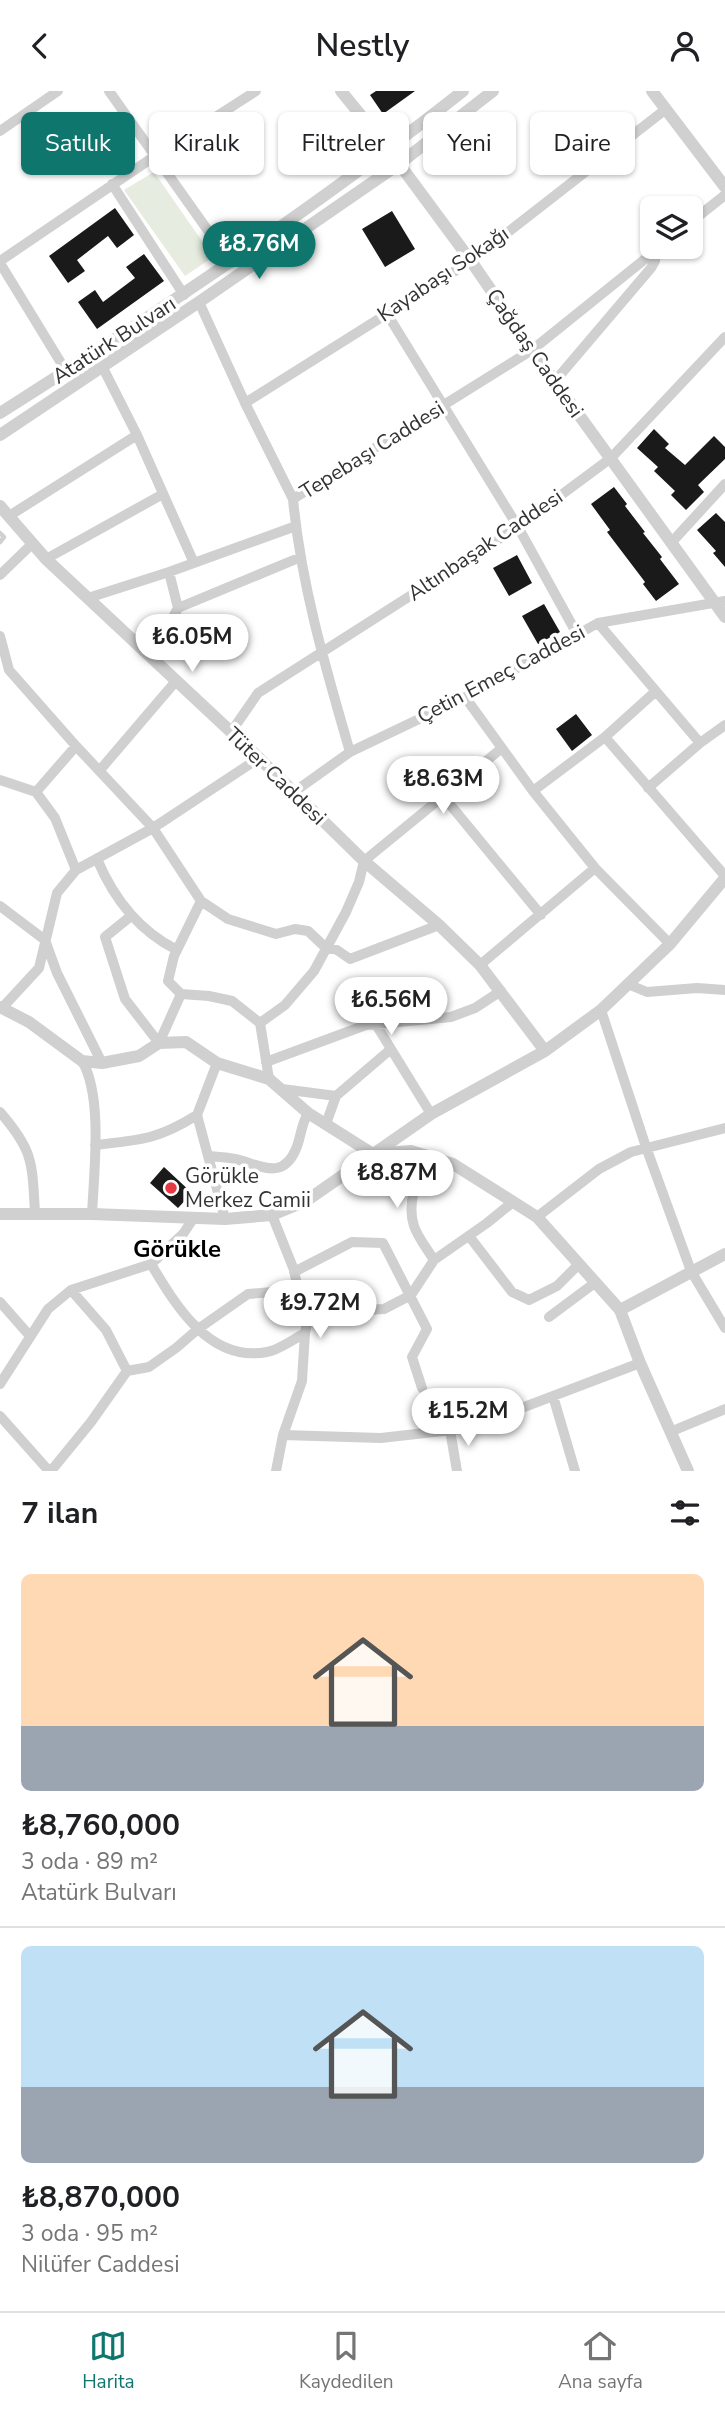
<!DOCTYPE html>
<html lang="tr">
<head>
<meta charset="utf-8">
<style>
  :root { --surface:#fff; --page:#f2f2f2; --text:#202124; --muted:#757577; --line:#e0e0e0; --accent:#0f766e }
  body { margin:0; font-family:"Nunito Sans",sans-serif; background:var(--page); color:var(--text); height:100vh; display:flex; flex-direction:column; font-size:26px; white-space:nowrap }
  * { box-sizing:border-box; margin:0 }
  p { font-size:23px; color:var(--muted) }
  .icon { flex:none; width:38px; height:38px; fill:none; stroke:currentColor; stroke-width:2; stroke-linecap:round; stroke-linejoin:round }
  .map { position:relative; height:1380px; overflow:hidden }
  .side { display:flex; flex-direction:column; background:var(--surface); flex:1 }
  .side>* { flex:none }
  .top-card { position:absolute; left:21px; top:21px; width:684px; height:63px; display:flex; gap:14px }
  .controls { position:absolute; left:640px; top:105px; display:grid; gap:14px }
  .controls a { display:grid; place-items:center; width:63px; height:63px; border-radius:10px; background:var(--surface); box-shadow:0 2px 5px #0004; font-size:35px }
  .price { position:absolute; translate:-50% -60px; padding:0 16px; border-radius:24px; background:#fff; color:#222; font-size:23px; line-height:46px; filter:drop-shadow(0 2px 4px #0008) }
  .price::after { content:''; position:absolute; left:50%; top:42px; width:21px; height:16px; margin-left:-10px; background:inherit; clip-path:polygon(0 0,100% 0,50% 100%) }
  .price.active { background:var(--accent); color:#fff }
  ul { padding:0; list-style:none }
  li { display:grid; align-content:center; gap:14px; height:371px; padding:0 21px }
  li+li { border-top:2px solid var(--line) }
  li span { display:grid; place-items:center; height:217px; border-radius:10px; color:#555 }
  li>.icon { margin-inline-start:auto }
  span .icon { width:126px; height:126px; fill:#fffc; stroke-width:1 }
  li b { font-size:30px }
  h2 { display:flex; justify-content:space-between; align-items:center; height:84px; padding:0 21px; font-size:30px }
  .pill { padding:0 24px; border-radius:10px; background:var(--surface); box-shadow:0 2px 5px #0004; font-size:24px; line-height:63px }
  .pill.active { background:var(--accent); color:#fff }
  header { display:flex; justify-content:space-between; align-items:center; height:91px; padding:0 21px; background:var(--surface); font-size:32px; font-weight:600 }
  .menu { display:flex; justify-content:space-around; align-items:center; height:98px; border-top:2px solid var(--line); background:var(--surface); font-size:19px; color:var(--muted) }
  .menu a { display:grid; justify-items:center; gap:4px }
  .menu .active { color:var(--accent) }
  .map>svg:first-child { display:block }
</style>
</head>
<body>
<header><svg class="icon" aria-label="back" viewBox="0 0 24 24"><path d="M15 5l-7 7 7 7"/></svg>Nestly<svg class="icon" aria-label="person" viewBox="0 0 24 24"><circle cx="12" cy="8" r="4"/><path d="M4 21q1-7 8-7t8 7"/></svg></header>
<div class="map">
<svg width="725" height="1380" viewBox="0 0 725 1380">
  <rect width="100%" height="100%" fill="#fff"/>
  <path fill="#e6ecdf" d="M 154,81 L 213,166 L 185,185 L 124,99 Z"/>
  <path fill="#1a1a1a" d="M 376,0 L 415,0 L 383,23 L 370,4 Z
    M 115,117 L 134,144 L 117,157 L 108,145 L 77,169 L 85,180 L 68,192 L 49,165 Z
    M 392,120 L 415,158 L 385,176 L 362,138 Z
    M 144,163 L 164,190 L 97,238 L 78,211 L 95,199 L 103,211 L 135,187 L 126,176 Z
    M 654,338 L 669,353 L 665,357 L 685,374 L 714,345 L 725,356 L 725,368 L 698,394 L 704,401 L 686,419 L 671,404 L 675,400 L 654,380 L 658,376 L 637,357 Z
    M 614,396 L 627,413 L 625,415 L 645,441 L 643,442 L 662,466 L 660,468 L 679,493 L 656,510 L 643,493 L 645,491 L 607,441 L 610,439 L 591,413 Z
    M 716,422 L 725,431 L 725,476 L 713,462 L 716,460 L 697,439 Z
    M 517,464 L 532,492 L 509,505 L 493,477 Z
    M 544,513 L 560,541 L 538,553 L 522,525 Z
    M 576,623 L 592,644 L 572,660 L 556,638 Z
    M 164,1076 L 192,1102 L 178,1117 L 150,1092 Z"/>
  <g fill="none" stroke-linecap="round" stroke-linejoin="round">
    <path stroke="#d0d0d0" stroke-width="4.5" d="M 0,442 L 4,446 L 0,451"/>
    <path stroke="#d0d0d0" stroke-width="10" d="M 109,0 L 231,172
      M 0,40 L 58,0
      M 112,93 L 184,204
      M 691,131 L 725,104
      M 0,170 L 155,65 L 256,0
      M 0,172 L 66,280
      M 199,211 L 245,312 L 293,408
      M 386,221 L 518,436 L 577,543
      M 102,275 L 137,344 L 194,472
      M 555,290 L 651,177 L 655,170 L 656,159
      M 245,312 L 471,170 L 666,18
      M 9,425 L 137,344
      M 671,452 L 725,393
      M 46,468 L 163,403
      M 169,481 L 178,517
      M 0,484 L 33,452
      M 88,507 L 169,481 L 296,435
      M 598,532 L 700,652
      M 0,545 L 9,579 L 76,655 L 153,737 L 201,810 L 174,865 L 168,890 L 181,903 L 159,952 L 125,908 L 105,846 L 131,825
      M 151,567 L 178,517 L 301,466
      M 465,606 L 533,700 L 595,777 L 670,853
      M 231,641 L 258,602 L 518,436 L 611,367 L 725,246
      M 605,646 L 725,785
      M 350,661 C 326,578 301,494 293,408 L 532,259 L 660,156
      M 100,679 L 176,590
      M 0,689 L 36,701
      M 648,697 L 700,652 L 725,634
      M 533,700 L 605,646 L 656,600
      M 294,701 L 350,661 L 465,606 L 598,532 L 725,510
      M 443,705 L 541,824
      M 97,768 C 113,806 139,840 177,859
      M 76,779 L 55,727 L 36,701 L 76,655
      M 201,810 L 228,828 L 276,843 L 295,838 L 308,840 L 325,856 L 337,859 L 350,868 L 439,834
      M 0,815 L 45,849 L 57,882 L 102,972
      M 480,874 L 595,777
      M 630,894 L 647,901 L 697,897 L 725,899
      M 181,903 L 209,905 L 232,910 L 260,932 L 269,988
      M 2,917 L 39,877 L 57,802 L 76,779 L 153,737 L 259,667
      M 601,919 L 646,1056 L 691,1180 L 725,1237
      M 260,932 L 285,914 L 314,880 L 346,821 L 359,791 L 364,770 L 502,657
      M 375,932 L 431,1023
      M 82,970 C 103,1004 94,1082 92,1123
      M 266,971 L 366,934 L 451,926 L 475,917 L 501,900
      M 217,972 L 197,1024 L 225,1128
      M 282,998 L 336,1005
      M 0,1021 C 34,1060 32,1072 35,1122
      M 326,1033 L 336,1005 L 391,958
      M 95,1054 C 140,1049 157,1049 197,1024
      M 208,1065 C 217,1066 226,1066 235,1068 C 259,1073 282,1091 296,1058 C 301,1046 301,1034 308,1022
      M 428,1065 C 418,1087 406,1111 414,1135 C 418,1147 428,1159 434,1169
      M 272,1124 L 294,1179 L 298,1199 L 309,1222 L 305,1242 L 302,1290 L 283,1344 L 276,1380
      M 537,1126 L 599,1078 L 631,1061 L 725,1037
      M 469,1145 L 512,1201 L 529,1209 L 557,1195 L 579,1173
      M 151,1173 C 176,1215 210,1272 267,1261 C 279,1259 294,1248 305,1242
      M 294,1181 L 352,1151 L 383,1152 L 427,1238 L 412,1266 L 422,1297
      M 71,1199 L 106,1239 L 127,1280
      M 0,1211 L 29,1244
      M 309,1222 L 384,1218 L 411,1204 L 434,1169 L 487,1132 L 513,1111
      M 549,1226 L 596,1191
      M 0,1293 L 48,1218 L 71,1199 L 151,1173 L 183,1143 L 193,1128
      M 553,1305 L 575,1380
      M 0,1325 L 49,1380
      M 450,1339 L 457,1380
      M 670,1341 L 725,1318
      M 283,1344 L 381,1347 L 469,1337 L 640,1272
      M 51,1380 L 91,1331 L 127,1280 L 149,1276 L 176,1257 L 198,1238 L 248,1203 L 298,1199"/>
    <path stroke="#d0d0d0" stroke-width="12" d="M 341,0 L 389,59 L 471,170 L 532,259 L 725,526
      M 652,0 L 725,96
      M 0,322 C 159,221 315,117 463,0
      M 0,344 L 199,211 L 399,73 L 493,0
      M 0,415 L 46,468 L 259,667 L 364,770 L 439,834 L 480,874 L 545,960
      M 0,916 L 29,931 L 82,970 L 102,972 L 139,965 L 159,952 L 186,951 L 217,972 L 269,988 L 308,1022 L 373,1063 L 411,1060 L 453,1073 L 537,1126 L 620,1219 L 640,1272 L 688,1380
      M 0,1123 L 92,1123 L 225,1128 L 272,1124 L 306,1110 L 431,1023 L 545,960 L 601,919 L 670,853 L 725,787
      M 620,1219 L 725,1163"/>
  </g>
  <circle fill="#e63946" stroke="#fff" stroke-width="2.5" cx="171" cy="1097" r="7"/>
  <g text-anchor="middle" stroke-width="7" stroke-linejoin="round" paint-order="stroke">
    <g font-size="21" fill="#333" stroke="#fff">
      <text transform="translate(443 183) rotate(-34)" y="7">Kayabaşı Sokağı</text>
      <text transform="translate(114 249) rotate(-33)" y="7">Atatürk Bulvarı</text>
      <text transform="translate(535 262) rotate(55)" y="7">Çağdaş Caddesi</text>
      <text transform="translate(372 359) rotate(-32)" y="7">Tepebaşı Caddesi</text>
      <text transform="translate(485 454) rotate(-34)" y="7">Altınbaşak Caddesi</text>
      <text transform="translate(501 583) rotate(-28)" y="7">Çetin Emeç Caddesi</text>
      <text transform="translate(276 685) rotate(44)" y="7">Tüter Caddesi</text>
    </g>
    <g font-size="21" fill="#333" stroke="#fff" text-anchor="start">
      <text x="185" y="1092">Görükle<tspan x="185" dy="24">Merkez Camii</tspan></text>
    </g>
    <g font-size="24" font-weight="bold" fill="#000" stroke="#fff">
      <text x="177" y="1166">Görükle</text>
    </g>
  </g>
</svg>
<div class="controls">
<a><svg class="icon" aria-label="layers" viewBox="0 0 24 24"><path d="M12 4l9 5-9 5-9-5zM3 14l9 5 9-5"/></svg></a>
</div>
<b class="price active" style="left:259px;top:190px">₺8.76M</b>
<b class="price" style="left:192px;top:583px">₺6.05M</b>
<b class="price" style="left:443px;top:725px">₺8.63M</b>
<b class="price" style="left:391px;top:946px">₺6.56M</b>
<b class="price" style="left:397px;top:1119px">₺8.87M</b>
<b class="price" style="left:320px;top:1249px">₺9.72M</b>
<b class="price" style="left:468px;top:1357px">₺15.2M</b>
<div class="top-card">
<a class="pill active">Satılık</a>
<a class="pill">Kiralık</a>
<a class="pill">Filtreler</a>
<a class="pill">Yeni</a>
<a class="pill">Daire</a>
</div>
</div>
<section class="side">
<h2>7 ilan<svg class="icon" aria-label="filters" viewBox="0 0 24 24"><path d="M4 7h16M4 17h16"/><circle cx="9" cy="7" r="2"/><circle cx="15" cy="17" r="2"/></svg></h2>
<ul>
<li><span style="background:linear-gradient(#ffd9b3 70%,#9aa5b1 0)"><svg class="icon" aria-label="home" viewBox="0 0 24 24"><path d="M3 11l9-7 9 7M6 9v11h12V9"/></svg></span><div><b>₺8,760,000</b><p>3 oda · 89 m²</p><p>Atatürk Bulvarı</p></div></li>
<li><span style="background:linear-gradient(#bfe0f5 65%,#9aa5b1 0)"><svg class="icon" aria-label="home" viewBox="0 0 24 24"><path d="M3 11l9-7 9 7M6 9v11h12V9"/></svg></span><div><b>₺8,870,000</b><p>3 oda · 95 m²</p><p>Nilüfer Caddesi</p></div></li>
</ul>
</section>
<nav class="menu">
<a class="active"><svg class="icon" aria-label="map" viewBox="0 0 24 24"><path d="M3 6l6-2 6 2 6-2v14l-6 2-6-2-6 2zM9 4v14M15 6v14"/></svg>Harita</a>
<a><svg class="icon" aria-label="saved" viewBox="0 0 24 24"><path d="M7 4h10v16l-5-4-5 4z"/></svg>Kaydedilen</a>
<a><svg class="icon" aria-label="home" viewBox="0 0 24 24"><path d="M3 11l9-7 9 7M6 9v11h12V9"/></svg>Ana sayfa</a>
</nav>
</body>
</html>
